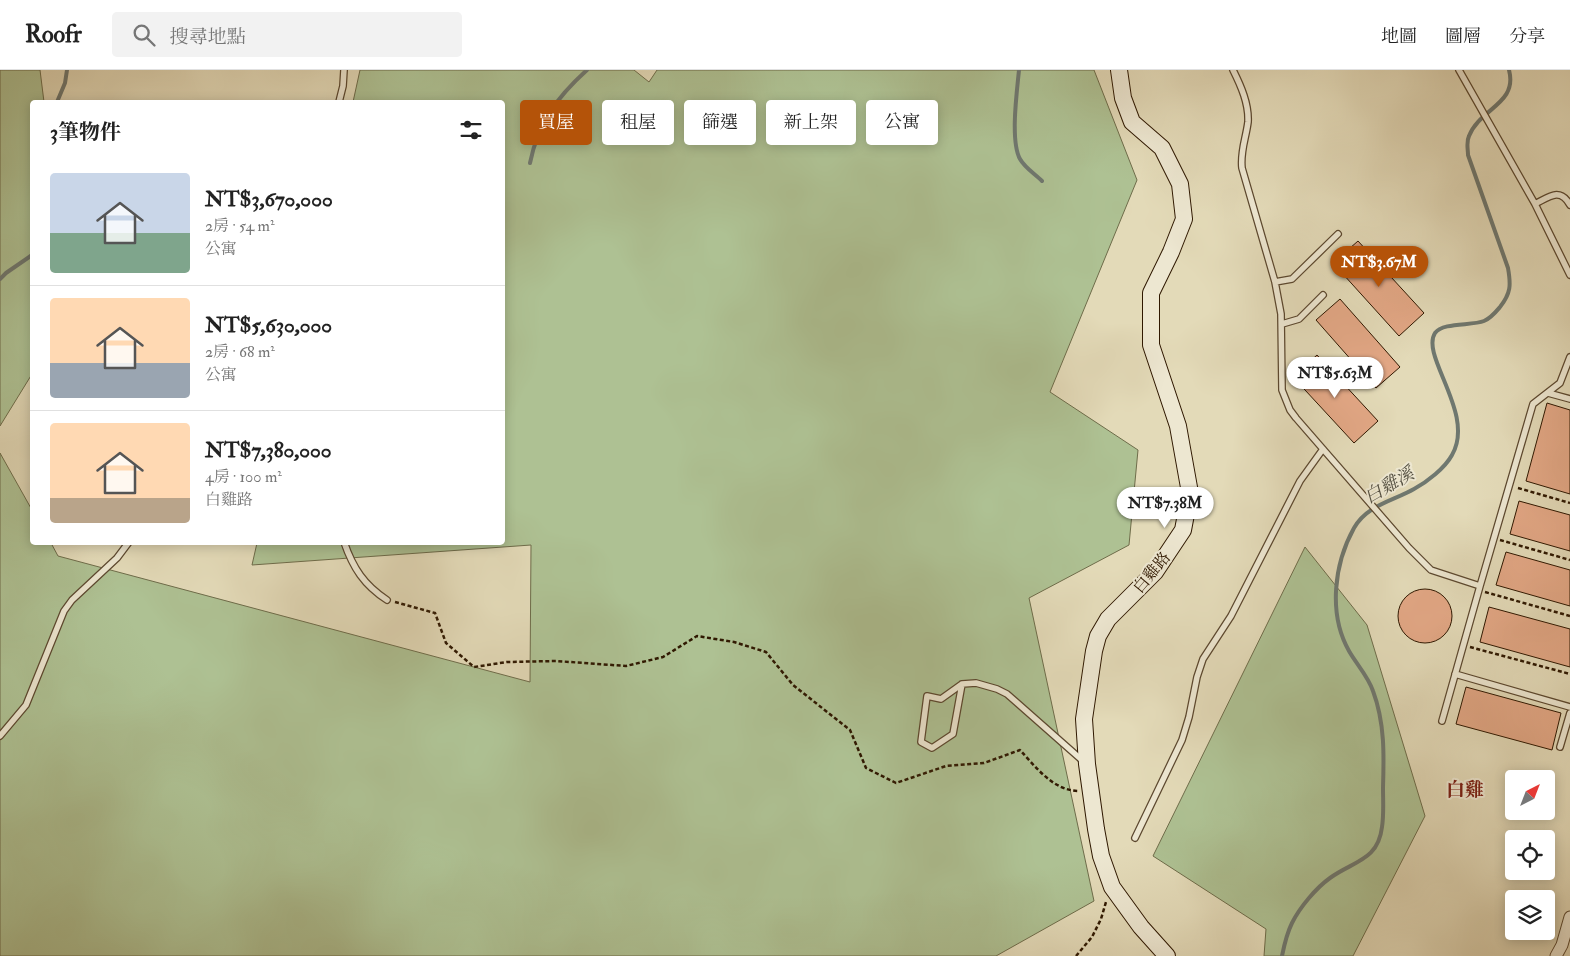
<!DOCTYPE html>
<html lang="zh-TW">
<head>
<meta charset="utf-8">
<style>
  :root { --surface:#fff; --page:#f2f2f2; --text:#222; --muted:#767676; --line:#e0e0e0; --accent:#b45309 }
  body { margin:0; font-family:"IM FELL Double Pica","Noto Serif TC",serif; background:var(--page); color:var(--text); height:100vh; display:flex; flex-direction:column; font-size:19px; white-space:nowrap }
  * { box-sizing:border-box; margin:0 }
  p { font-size:16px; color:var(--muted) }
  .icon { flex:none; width:28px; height:28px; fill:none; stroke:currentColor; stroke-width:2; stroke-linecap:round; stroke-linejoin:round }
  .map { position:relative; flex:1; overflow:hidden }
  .drawer { position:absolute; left:30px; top:30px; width:475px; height:445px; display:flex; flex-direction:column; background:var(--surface); border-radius:5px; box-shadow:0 2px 12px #0003 }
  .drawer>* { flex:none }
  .banner { position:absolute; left:520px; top:30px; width:475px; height:45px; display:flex; gap:10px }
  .needle { width:32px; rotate:42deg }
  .controls { position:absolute; left:1505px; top:700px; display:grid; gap:10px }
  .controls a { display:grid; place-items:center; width:50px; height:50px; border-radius:5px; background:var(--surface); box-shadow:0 2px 12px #0003; font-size:25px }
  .price { position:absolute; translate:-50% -42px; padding:0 11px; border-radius:18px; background:#fff; color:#222; font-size:16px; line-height:32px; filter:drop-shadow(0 1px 2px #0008) }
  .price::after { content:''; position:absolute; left:50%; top:30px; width:15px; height:11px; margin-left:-8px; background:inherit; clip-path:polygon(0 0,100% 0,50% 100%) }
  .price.selected { background:var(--accent); color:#fff }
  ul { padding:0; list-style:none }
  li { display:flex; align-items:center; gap:15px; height:125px; padding:0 20px }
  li+li { border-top:1px solid var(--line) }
  li span { display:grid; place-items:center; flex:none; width:140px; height:100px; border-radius:5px; color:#555 }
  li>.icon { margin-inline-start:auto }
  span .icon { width:60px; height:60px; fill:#fffc; stroke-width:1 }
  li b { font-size:21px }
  h2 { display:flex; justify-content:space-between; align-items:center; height:60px; padding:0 20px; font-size:21px }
  .tag { padding:0 18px; border-radius:5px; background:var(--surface); box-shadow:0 2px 12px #0003; font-size:18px; line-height:45px }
  .tag.selected { background:var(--accent); color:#fff }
  header { display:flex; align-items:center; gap:30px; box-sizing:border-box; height:70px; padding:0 25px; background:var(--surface); border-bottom:1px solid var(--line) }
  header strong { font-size:24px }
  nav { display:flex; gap:28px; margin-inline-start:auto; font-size:18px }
  .search { width:350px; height:45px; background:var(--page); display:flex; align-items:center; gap:12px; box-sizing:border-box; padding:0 18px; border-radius:5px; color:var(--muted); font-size:19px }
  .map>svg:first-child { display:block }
</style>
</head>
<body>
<header>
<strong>Roofr</strong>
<div class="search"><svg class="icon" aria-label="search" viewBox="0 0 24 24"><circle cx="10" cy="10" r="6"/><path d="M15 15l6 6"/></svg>搜尋地點</div>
<nav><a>地圖</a><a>圖層</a><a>分享</a></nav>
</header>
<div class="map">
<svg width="1570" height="886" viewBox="0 0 1570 886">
  <rect width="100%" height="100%" fill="#e3dab8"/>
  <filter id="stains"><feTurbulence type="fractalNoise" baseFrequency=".004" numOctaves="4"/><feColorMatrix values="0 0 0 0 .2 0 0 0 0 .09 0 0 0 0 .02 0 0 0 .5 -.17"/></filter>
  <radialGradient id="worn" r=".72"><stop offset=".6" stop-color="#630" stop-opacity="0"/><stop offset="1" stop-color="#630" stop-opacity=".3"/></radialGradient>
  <path fill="#aec193" stroke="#6e6c4a" d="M 0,0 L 40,0 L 44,32 L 32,32 L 32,304 L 0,356 Z
    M 360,0 L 634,0 L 649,12 L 657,0 L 1094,0 L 1137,110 L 1050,322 L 1138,380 L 1129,475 L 1029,528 L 1094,831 L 996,886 L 0,886 L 0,383 L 32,440 L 32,472 L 51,473 L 58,486 L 530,612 L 531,475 L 252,495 L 257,473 L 502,472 L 502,32 L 353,32 Z
    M 1305,477 L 1367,555 L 1425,746 L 1353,886 L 1264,886 L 1266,859 L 1153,786 Z"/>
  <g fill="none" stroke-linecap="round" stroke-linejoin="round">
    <path stroke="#6f7870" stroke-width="4" d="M 1019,0 C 1017,21 1010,71 1020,89 C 1025,98 1035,104 1042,111
      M 57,32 L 65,13 L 67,0
      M 530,93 C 538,53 557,27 587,0
      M 0,209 L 6,203 L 32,185
      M 1282,886 C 1284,876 1287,863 1292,853 C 1300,837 1316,818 1330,808 C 1353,791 1378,791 1382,757 C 1384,744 1383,731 1383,718 C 1384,686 1385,653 1373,621 C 1368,606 1357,595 1349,581 C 1328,544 1334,494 1354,458 C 1367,435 1393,431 1414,419 C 1427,412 1445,398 1452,385 C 1476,344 1420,286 1435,263 C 1443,252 1472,256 1484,251 C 1491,248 1495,243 1500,237 C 1511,223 1511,215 1508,198 L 1468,85 C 1468,79 1466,72 1469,66 C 1480,38 1518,34 1509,0"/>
  </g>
  <path fill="#e2a785" stroke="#2f1801" d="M 1358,171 L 1424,243 L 1399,266 L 1333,193 Z
    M 1340,229 L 1400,297 L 1376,318 L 1316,250 Z
    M 1317,285 L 1378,351 L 1354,373 L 1293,307 Z
    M 1547,333 L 1570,340 L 1570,424 L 1526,411 Z
    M 1519,431 L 1570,445 L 1570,481 L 1510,464 Z
    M 1506,482 L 1570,500 L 1570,536 L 1496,515 Z
    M1398 546a27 27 0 1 1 54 0a27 27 0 1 1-54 0Z
    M 1489,537 L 1570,559 L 1570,597 L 1480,572 Z
    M 1466,617 L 1561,643 L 1552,680 L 1456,654 Z"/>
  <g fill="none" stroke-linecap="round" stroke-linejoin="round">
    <g stroke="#5c482f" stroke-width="8">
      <path id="lane" d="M 1233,0 C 1241,16 1249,34 1248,52 C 1246,68 1240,82 1242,98 L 1275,212 L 1281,244 L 1282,320 L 1290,340 L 1296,348 L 1409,478 L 1431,500 L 1480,516 L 1533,334 L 1560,313 L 1570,287
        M 1459,0 L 1535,134 L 1570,205
        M 339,32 L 343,16 L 344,0
        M 1535,134 C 1549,127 1560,117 1570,135
        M 1275,212 L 1292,209 L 1338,164
        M 1282,254 L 1299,249 L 1323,225
        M 1548,323 L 1570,329
        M 344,472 C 353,498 364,515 387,530
        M 1455,604 L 1570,637
        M 962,614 L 953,664 L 932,678 L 921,672 L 927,626 L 941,629 L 962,614 L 976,613 L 997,619 L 1007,624 L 1083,691
        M 1442,651 L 1480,516
        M 0,666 L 26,635 L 64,541 L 72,530 L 117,488 L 129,472
        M 1560,677 L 1570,643
        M 1135,768 L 1182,670 L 1189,647 L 1197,607 L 1203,589 L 1231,546 L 1300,411 L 1323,379"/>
    </g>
    <g stroke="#5c482f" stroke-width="13">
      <path id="street" d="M 1556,886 L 1562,875 L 1570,847"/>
    </g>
    <g stroke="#2f1801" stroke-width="18">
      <path id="secondary" d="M 1119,0 L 1123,28 L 1132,52 L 1162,78 L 1180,114 L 1184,149 L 1171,182 L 1151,223 L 1151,275 L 1178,356 L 1190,423 L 1183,460 L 1155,502 L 1108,549 L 1098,566 L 1094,581 L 1084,649 L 1087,694 L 1096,759 L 1101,786 L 1112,817 L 1141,857 L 1167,886"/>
    </g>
    <path stroke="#2f1801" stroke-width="2.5" stroke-dasharray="4 2.5" stroke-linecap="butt" d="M 1518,418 L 1570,433
      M 1500,470 L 1570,490
      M 1485,522 L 1570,546
      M 395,532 L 435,543 L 446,573 L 474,597 L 507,592 L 556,591 L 626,596 L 663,587 L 697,566 L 734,572 L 766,582 L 793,615 L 850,660 L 866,698 L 896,713 L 946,696 L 984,693 L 1020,680 C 1035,696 1053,721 1079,721
      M 1470,577 L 1570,604
      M 1076,886 L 1092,867 L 1101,849 L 1106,832"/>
    <use href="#lane" stroke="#ede7d1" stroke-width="5.5"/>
    <use href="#street" stroke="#ede7d1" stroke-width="11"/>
    <use href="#secondary" stroke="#ede7d1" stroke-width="16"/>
  </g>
  <g text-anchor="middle" stroke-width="4" stroke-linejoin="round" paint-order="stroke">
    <g font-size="16" fill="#2f1801" stroke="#ede7d1">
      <text transform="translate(1151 502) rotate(-50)" y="6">白雞路</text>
    </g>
    <g font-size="18" font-style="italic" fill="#545042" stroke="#ede7d1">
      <text transform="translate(1389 415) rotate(-30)" y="6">白雞溪</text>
    </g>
    <g font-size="19" font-weight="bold" fill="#7a1f14" stroke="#ede7d1">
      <text x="1465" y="726">白雞</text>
    </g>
  </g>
  <rect width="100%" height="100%" filter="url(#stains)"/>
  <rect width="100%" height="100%" fill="url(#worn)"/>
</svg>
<div class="controls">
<a><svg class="needle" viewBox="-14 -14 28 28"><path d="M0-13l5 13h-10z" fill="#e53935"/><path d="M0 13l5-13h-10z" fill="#767676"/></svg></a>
<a><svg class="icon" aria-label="locate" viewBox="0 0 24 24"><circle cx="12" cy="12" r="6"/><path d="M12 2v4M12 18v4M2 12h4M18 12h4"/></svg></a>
<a><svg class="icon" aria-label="layers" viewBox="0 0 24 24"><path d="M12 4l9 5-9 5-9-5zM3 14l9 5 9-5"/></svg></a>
</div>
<b class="price selected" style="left:1379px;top:218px">NT$3.67M</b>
<b class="price" style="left:1335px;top:329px">NT$5.63M</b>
<b class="price" style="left:1165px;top:459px">NT$7.38M</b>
<div class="banner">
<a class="tag selected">買屋</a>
<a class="tag">租屋</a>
<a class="tag">篩選</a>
<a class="tag">新上架</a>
<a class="tag">公寓</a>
</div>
<section class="drawer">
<h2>3筆物件<svg class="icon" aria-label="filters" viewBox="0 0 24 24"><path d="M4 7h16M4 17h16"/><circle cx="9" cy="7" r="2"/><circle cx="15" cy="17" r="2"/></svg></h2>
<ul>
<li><span style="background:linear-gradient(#c9d6e8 60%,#7fa58c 0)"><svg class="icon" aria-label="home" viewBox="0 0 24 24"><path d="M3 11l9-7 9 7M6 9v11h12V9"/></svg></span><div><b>NT$3,670,000</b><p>2房 · 54 m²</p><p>公寓</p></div></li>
<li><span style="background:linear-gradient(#ffd9b3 65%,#9aa5b1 0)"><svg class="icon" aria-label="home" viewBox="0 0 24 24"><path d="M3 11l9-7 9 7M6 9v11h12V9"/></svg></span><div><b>NT$5,630,000</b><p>2房 · 68 m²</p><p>公寓</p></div></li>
<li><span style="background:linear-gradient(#ffd9b3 75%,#b9a48a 0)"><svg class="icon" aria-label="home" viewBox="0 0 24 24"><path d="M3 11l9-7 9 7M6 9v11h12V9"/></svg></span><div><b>NT$7,380,000</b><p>4房 · 100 m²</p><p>白雞路</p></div></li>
</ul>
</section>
</div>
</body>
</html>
